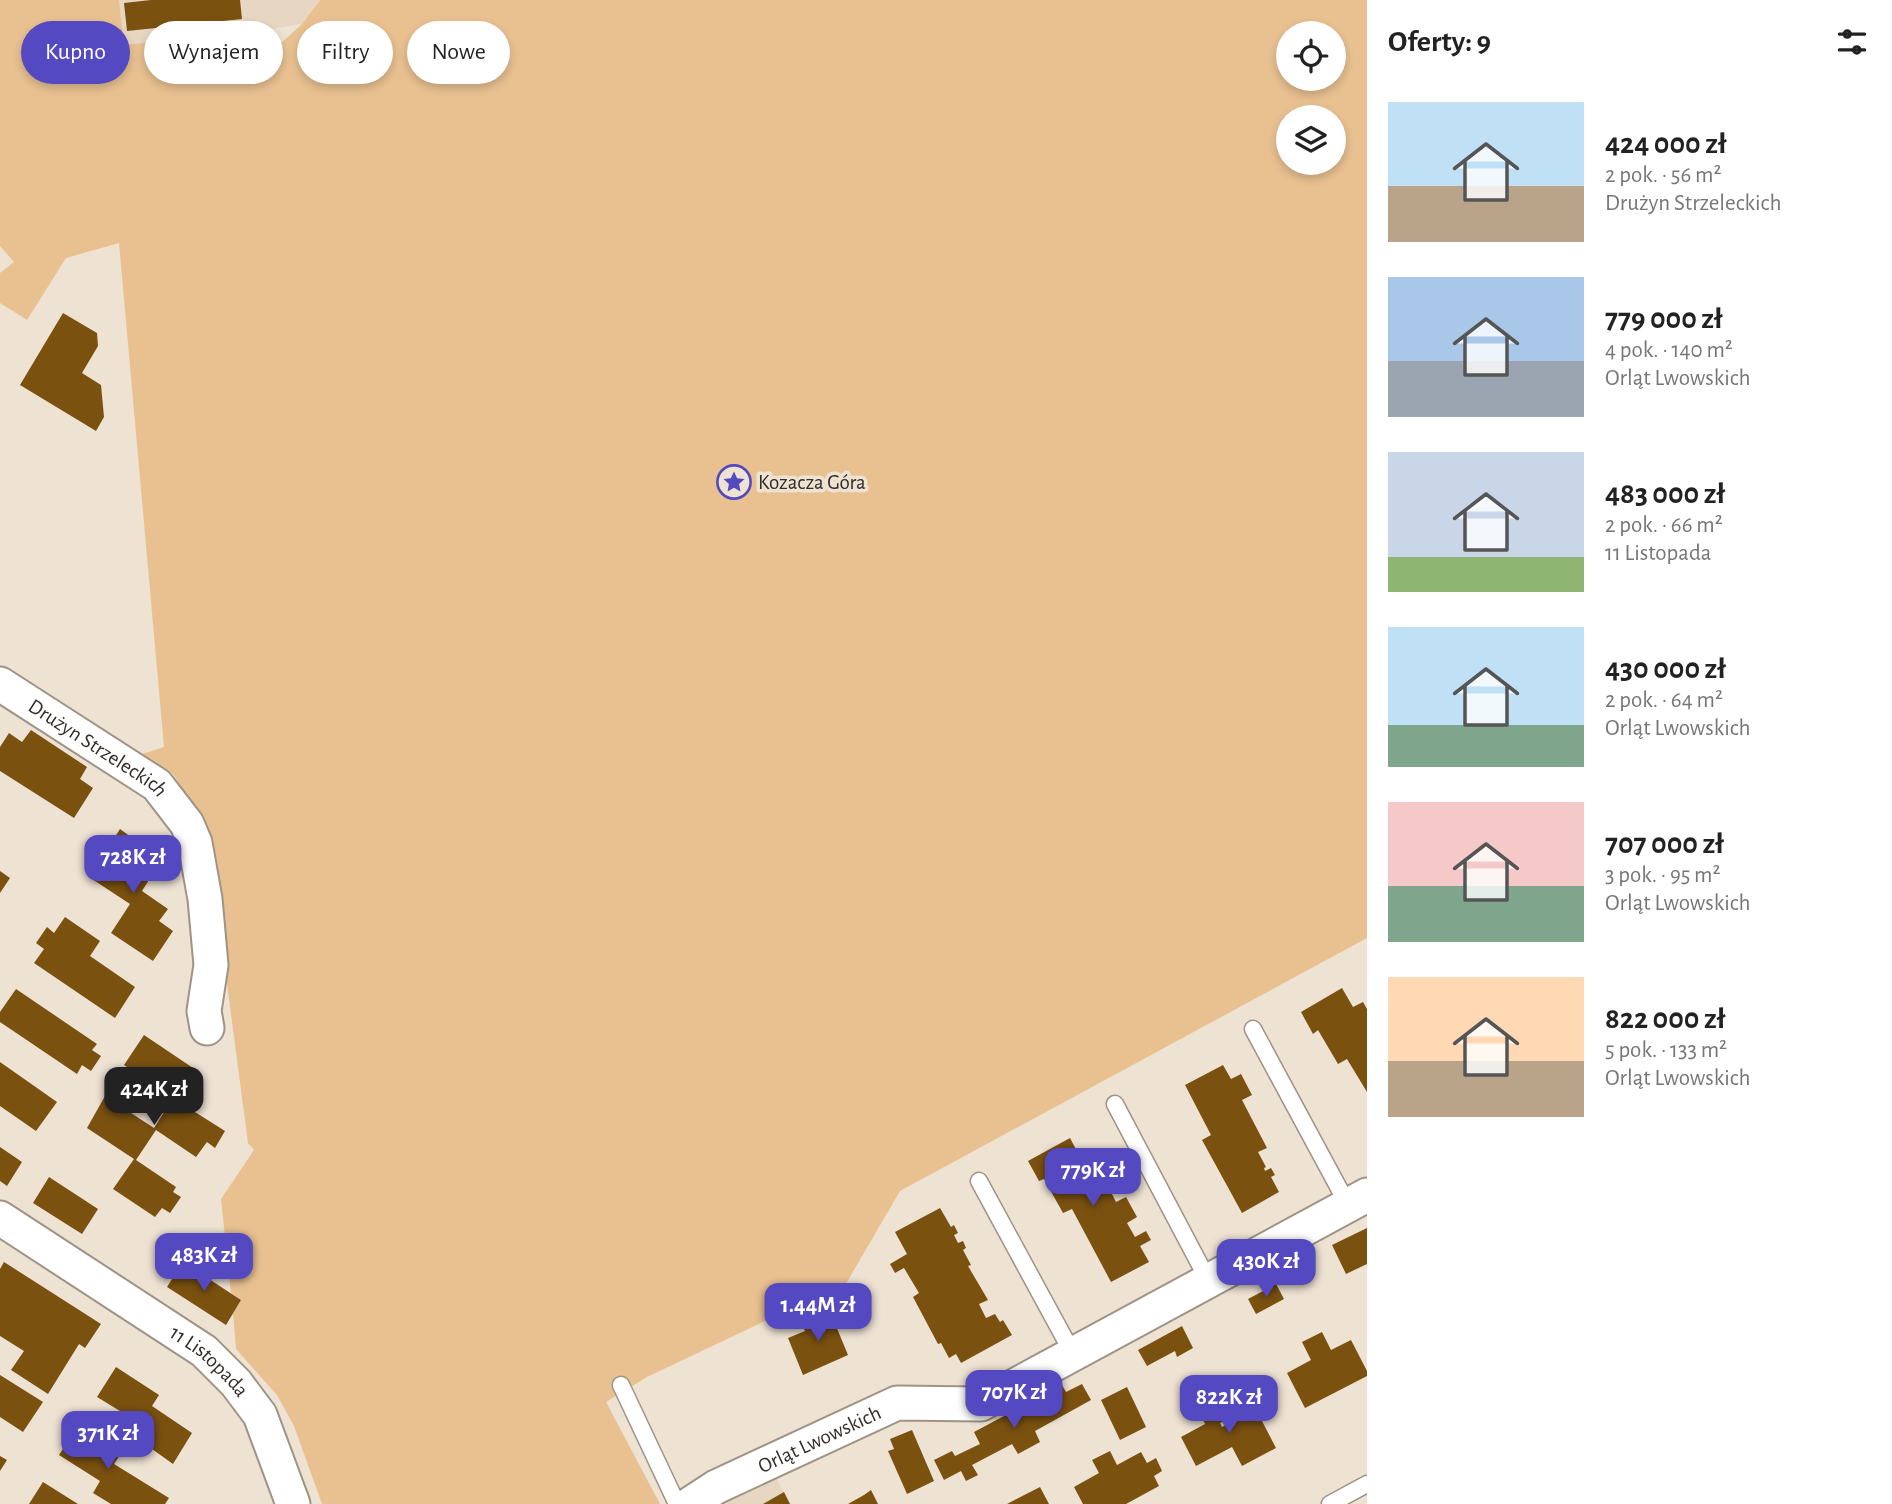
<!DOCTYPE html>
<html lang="pl">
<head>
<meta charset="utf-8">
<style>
  :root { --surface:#fff; --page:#f6f6f6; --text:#222; --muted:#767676; --accent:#5449c0 }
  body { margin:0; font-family:"Alegreya Sans",sans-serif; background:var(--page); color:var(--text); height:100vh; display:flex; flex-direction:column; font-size:26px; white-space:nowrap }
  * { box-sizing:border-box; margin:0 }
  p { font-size:23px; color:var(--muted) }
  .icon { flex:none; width:38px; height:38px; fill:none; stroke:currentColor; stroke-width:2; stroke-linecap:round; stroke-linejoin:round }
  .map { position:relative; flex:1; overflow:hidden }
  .side { display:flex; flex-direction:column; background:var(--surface); width:525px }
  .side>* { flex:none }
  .top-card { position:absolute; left:21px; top:21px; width:665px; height:63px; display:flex; gap:14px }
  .buttons { position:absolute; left:1276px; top:21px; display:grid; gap:14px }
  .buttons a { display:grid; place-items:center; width:70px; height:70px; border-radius:50%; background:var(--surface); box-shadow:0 4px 10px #0003; font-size:35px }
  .price { position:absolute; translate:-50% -60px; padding:0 16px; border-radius:14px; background:var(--accent); color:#fff; font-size:23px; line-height:46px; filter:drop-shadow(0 2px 4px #0008) }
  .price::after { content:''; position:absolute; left:50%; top:42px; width:21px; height:16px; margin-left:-10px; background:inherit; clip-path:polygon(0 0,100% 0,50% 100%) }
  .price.selected { background:#222; color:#fff }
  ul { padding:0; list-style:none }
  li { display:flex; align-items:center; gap:21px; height:175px; padding:0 21px }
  li span { display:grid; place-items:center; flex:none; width:196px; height:140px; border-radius:0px; color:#555 }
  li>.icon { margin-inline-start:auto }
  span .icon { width:84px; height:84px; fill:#fffc; stroke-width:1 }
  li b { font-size:30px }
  h2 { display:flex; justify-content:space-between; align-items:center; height:84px; padding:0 21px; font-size:30px }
  .chip { padding:0 24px; border-radius:32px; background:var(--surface); box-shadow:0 4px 10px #0003; font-size:24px; line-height:63px }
  .chip.selected { background:var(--accent); color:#fff }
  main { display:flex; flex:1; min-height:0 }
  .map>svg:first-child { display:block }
</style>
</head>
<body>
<main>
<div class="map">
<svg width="1367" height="1504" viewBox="0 0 1367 1504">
  <rect width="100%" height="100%" fill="#eee2d3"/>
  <path fill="#e7d6c1" d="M 119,0 L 320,0 L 302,24 L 254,32 L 124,45 Z
    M 773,1472 L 790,1504 L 714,1504 Z"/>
  <path fill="#e9c191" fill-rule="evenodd" d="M 0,0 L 119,0 L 124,45 L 254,32 L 253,69 L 302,24 L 320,0 L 1367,0 L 1367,938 L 900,1191 L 847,1282 L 647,1377 L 606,1402 L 660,1504 L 322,1504 L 294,1426 L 277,1395 L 236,1349 L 233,1313 L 241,1300 L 231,1293 L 221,1199 L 254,1150 L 248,1143 L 206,825 L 173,774 L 142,754 L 164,747 L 119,243 L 66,258 L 27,320 L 0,303 L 0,273 L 14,262 L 0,246 ZM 1288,33 L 1334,33 L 1334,79 L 1288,79 ZM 1288,117 L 1334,117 L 1334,163 L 1288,163 Z"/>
  <path fill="#7b5110" d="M 151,0 L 240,0 L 242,19 L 127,31 L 124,3 Z
    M 63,313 L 97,333 L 98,346 L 82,373 L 101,385 L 104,417 L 96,431 L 20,385 Z
    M 31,730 L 87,767 L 80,779 L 93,788 L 74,818 L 0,771 L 0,747 L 9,733 L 22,742 Z
    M 120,829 L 135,840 L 132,846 L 159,864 L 142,891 L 168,909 L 159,921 L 173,931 L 153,961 L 111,933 L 130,904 L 89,877 Z
    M 0,871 L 10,878 L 0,893 Z
    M 65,917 L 100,941 L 90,956 L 135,987 L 115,1018 L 34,963 L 44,949 L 36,943 L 47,927 L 54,933 Z
    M 1342,988 L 1353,1007 L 1363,1002 L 1367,1009 L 1367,1092 L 1347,1059 L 1338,1064 L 1318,1030 L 1313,1034 L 1301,1012 Z
    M 16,989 L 97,1044 L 92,1050 L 101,1056 L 91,1071 L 82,1065 L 77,1074 L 0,1022 L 0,1012 Z
    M 144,1035 L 196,1070 L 176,1100 L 225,1131 L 215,1148 L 207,1142 L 196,1157 L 156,1130 L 136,1160 L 176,1187 L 173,1192 L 181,1197 L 170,1213 L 162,1208 L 155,1217 L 113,1189 L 134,1159 L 87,1128 L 105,1096 L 154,1128 L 173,1098 L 124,1065 Z
    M 0,1062 L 57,1102 L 36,1131 L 0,1106 Z
    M 1223,1065 L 1231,1079 L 1241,1074 L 1252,1095 L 1242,1100 L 1267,1148 L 1258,1152 L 1266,1167 L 1264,1168 L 1265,1171 L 1271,1168 L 1275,1175 L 1271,1177 L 1279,1192 L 1242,1213 L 1202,1140 L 1211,1135 L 1185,1085 Z
    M 1070,1138 L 1080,1157 L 1090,1152 L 1102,1175 L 1092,1180 L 1100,1194 L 1109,1188 L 1116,1202 L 1126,1197 L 1137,1217 L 1127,1223 L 1135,1237 L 1146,1231 L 1151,1240 L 1140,1246 L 1149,1262 L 1111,1282 L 1072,1209 L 1063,1213 L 1044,1179 L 1039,1181 L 1028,1161 Z
    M 0,1147 L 22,1162 L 7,1186 L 0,1181 Z
    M 49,1177 L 98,1209 L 82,1234 L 33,1203 Z
    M 940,1208 L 951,1227 L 954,1225 L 958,1233 L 954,1235 L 958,1243 L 963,1241 L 966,1248 L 963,1250 L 971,1265 L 968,1266 L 988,1300 L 979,1304 L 986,1318 L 995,1314 L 1000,1322 L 1003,1320 L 1012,1335 L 961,1363 L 956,1354 L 949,1358 L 941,1343 L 938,1344 L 913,1297 L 919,1293 L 904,1268 L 895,1273 L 890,1264 L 907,1254 L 895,1232 Z
    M 1367,1228 L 1367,1264 L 1346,1274 L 1332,1245 Z
    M 4,1262 L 101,1324 L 85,1348 L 79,1344 L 48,1394 L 11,1370 L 24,1351 L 0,1336 L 0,1269 Z
    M 183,1262 L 241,1300 L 226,1325 L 167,1287 Z
    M 1276,1284 L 1284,1299 L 1256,1314 L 1248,1299 Z
    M 829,1309 L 848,1355 L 803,1375 L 788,1338 L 805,1331 L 800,1320 Z
    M 1182,1326 L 1193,1348 L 1177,1357 L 1175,1351 L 1147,1366 L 1138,1350 Z
    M 1322,1332 L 1331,1350 L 1351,1340 L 1367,1371 L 1367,1376 L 1305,1408 L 1287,1373 L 1311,1360 L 1302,1342 Z
    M 116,1367 L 159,1395 L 152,1406 L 192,1433 L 173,1464 L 131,1434 L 138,1422 L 97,1397 Z
    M 0,1375 L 43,1402 L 23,1432 L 0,1417 Z
    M 1082,1384 L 1091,1400 L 1035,1431 L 1040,1442 L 1018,1454 L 1012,1444 L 972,1465 L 978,1475 L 966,1481 L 961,1471 L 944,1480 L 934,1460 L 952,1451 L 955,1456 L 980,1444 L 974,1432 L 1062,1385 L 1066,1392 Z
    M 1127,1387 L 1146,1427 L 1120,1440 L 1101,1400 Z
    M 1221,1400 L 1230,1417 L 1220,1423 L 1222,1427 L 1237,1419 L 1232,1409 L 1251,1400 L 1276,1448 L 1242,1466 L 1232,1447 L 1196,1466 L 1181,1437 L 1205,1424 L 1199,1411 Z
    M 79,1424 L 122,1452 L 114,1464 L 169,1498 L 165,1504 L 111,1504 L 93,1493 L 100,1481 L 59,1455 Z
    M 912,1430 L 934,1481 L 907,1494 L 888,1451 L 894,1449 L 890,1439 Z
    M 1110,1451 L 1117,1465 L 1141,1452 L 1147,1463 L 1156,1458 L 1162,1471 L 1154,1476 L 1159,1486 L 1126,1504 L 1083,1504 L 1074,1487 L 1099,1473 L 1092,1460 Z
    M 0,1456 L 7,1460 L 0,1471 Z
    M 43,1482 L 78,1504 L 29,1504 Z
    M 1040,1487 L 1049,1504 L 1007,1504 Z
    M 871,1490 L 878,1504 L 848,1504 L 864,1495 Z
    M 784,1492 L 790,1504 L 763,1504 Z"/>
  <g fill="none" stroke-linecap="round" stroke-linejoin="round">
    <g stroke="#9e9385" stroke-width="19">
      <path id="lane" d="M 1253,1029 L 1348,1205
        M 1115,1104 L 1208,1280
        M 979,1181 L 1073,1354
        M 621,1385 L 677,1504
        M 1330,1504 L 1367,1484"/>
    </g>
    <g stroke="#9e9385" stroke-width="37">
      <g id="street">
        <path id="s1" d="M 0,684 L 157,785 L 187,824 L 195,843 L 205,899 L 211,965 L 204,1011 L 207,1028"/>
        <path id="s2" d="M 0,1218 L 204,1351 L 236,1383 L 260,1415 L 293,1504"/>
        <path id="s3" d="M 690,1504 L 716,1487 L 897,1403 L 981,1404 L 1367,1195"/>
      </g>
    </g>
    <use href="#lane" stroke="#fff" stroke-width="16"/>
    <use href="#street" stroke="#fff" stroke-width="33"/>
  </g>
  <defs>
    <g id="sight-ring" transform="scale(1.75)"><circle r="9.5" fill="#eee2d3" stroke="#5449c0" stroke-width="1.5"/><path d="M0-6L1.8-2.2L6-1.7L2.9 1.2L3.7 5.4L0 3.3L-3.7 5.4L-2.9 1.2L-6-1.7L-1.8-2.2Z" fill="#5449c0"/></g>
  </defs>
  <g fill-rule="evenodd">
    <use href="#sight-ring" x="734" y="482"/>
  </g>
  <g text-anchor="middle" stroke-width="7" stroke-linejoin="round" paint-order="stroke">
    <g font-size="21" fill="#312c26" stroke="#eee2d3" text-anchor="start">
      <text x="758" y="489">Kozacza Góra</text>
    </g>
    <g font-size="21" fill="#312c26" stroke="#eee2d3">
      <text dy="7" stroke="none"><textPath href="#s1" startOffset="117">Drużyn Strzeleckich</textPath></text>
      <text dy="7" stroke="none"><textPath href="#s2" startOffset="254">11 Listopada</textPath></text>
      <text dy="7" stroke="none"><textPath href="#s3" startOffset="145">Orląt Lwowskich</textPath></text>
    </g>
  </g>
</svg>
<div class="buttons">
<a><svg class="icon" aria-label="locate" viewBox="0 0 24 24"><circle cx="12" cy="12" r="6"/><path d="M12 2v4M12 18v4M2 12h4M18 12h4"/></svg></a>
<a><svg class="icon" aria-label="layers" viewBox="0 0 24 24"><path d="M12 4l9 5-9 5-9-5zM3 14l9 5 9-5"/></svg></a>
</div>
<b class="price" style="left:133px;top:895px">728K zł</b>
<b class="price selected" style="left:154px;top:1127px">424K zł</b>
<b class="price" style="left:1093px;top:1208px">779K zł</b>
<b class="price" style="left:204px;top:1293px">483K zł</b>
<b class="price" style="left:1266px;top:1299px">430K zł</b>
<b class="price" style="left:818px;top:1343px">1.44M zł</b>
<b class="price" style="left:1014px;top:1430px">707K zł</b>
<b class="price" style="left:1229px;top:1435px">822K zł</b>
<b class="price" style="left:108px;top:1471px">371K zł</b>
<div class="top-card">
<a class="chip selected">Kupno</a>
<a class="chip">Wynajem</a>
<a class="chip">Filtry</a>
<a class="chip">Nowe</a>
</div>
</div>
<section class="side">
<h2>Oferty: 9<svg class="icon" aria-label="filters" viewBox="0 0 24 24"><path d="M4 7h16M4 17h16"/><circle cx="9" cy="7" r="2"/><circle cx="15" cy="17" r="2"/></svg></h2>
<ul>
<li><span style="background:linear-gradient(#bfe0f5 60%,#b9a48a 0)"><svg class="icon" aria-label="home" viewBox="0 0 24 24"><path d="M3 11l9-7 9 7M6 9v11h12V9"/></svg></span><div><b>424 000 zł</b><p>2 pok. · 56 m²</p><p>Drużyn Strzeleckich</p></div></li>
<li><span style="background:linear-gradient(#a9c7e8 60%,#9aa5b1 0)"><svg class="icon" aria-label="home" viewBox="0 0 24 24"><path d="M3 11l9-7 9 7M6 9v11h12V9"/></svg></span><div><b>779 000 zł</b><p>4 pok. · 140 m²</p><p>Orląt Lwowskich</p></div></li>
<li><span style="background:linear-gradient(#c9d6e8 75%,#8fb573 0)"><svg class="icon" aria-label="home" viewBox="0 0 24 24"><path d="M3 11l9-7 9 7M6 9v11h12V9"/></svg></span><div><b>483 000 zł</b><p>2 pok. · 66 m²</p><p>11 Listopada</p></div></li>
<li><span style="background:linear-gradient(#bfe0f5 70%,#7fa58c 0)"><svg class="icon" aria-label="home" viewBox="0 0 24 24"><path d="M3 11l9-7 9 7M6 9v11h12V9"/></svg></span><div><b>430 000 zł</b><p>2 pok. · 64 m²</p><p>Orląt Lwowskich</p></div></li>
<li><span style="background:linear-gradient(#f6c9c9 60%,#7fa58c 0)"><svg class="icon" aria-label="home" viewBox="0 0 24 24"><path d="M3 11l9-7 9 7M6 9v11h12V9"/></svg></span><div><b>707 000 zł</b><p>3 pok. · 95 m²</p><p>Orląt Lwowskich</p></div></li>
<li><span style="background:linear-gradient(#ffd9b3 60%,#b9a48a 0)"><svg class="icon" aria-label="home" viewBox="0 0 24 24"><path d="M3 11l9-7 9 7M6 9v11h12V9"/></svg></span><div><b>822 000 zł</b><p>5 pok. · 133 m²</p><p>Orląt Lwowskich</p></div></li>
</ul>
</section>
</main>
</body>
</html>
